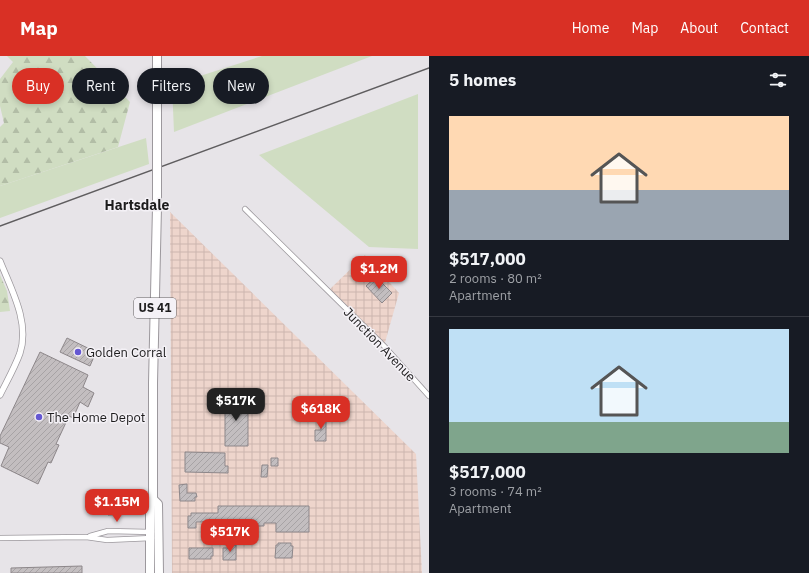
<!DOCTYPE html>
<html lang="en">
<head>
<meta charset="utf-8">
<style>
  :root { --surface:#171b24; --page:#242831; --text:#f1f3f6; --muted:#9ea1a6; --line:#363941; --accent:#d93025 }
  body { margin:0; font-family:"IBM Plex Sans",sans-serif; background:var(--page); color:var(--text); height:100vh; display:flex; flex-direction:column; font-size:15px; white-space:nowrap }
  * { box-sizing:border-box; margin:0 }
  p { font-size:13px; color:var(--muted) }
  .icon { flex:none; width:22px; height:22px; fill:none; stroke:currentColor; stroke-width:2; stroke-linecap:round; stroke-linejoin:round }
  .map { position:relative; flex:1; overflow:hidden }
  .panel { display:flex; flex-direction:column; background:var(--surface); width:380px }
  .panel>* { flex:none }
  .banner { position:absolute; left:12px; top:12px; width:357px; height:36px; display:flex; gap:8px }
  .price { position:absolute; translate:-50% -34px; padding:0 9px; border-radius:8px; background:var(--accent); color:#fff; font-size:13px; line-height:26px; filter:drop-shadow(0 1px 2px #0008) }
  .price::after { content:''; position:absolute; left:50%; top:24px; width:12px; height:9px; margin-left:-6px; background:inherit; clip-path:polygon(0 0,100% 0,50% 100%) }
  .price.current { background:#222; color:#fff }
  ul { padding:0; list-style:none }
  li { display:grid; align-content:center; gap:8px; height:212px; padding:0 20px }
  li+li { border-top:1px solid var(--line) }
  li span { display:grid; place-items:center; height:124px; border-radius:0px; color:#555 }
  li>.icon { margin-inline-start:auto }
  span .icon { width:72px; height:72px; fill:#fffc; stroke-width:1 }
  li b { font-size:17px }
  h2 { display:flex; justify-content:space-between; align-items:center; height:48px; padding:0 20px; font-size:17px }
  .tag { padding:0 14px; border-radius:18px; background:var(--surface); box-shadow:0 2px 6px #0003; font-size:14px; line-height:36px }
  .tag.current { background:var(--accent); color:#fff }
  header { display:flex; align-items:center; gap:24px; box-sizing:border-box; height:56px; padding:0 20px; background:var(--accent); color:#fff }
  header strong { font-size:19px }
  nav { display:flex; gap:22px; margin-inline-start:auto; font-size:14px }
  main { display:flex; flex:1; min-height:0 }
  .map>svg:first-child { display:block }
</style>
</head>
<body>
<header>
<strong>Map</strong>
<nav><a>Home</a><a>Map</a><a>About</a><a>Contact</a></nav>
</header>
<main>
<div class="map">
<svg width="429" height="517" viewBox="0 0 429 517">
  <defs>
    <pattern id="industrial-grid" width="8" height="8" patternUnits="userSpaceOnUse"><rect width="8" height="8" fill="#eed5cc"/><path d="M0 4h8M4 0v8" fill="none" stroke="#ccb6af"/></pattern>
    <pattern id="forest-firs" width="22" height="20" patternUnits="userSpaceOnUse"><rect width="22" height="20" fill="#d0ddc2"/><path d="M5 1l3.5 6h-7zM16 11l3.5 6h-7z" fill="#b2bda6"/></pattern>
    <pattern id="building-hatch" width="6" height="6" patternUnits="userSpaceOnUse"><rect width="6" height="6" fill="#c3bec0"/><path d="M-1 1l2-2M0 6l6-6M5 7l2-2" fill="none" stroke="#a7a3a5"/></pattern>
  </defs>
  <rect width="100%" height="100%" fill="#e7e4e8"/>
  <path fill="url(#industrial-grid)" d="M 170,156 L 416,398 L 422,517 L 172,517 Z
    M 365,199 L 399,237 L 384,290 L 328,235 Z"/>
  <path fill="#d0ddc2" d="M 262,0 L 372,0 L 174,76 L 172,29 Z
    M 418,38 L 418,193 L 369,191 L 259,99 Z
    M 146,82 L 149,108 L 0,162 L 0,130 Z"/>
  <path fill="url(#forest-firs)" d="M 7,0 L 85,0 L 130,46 L 118,91 L 0,130 L 0,71 L 4,67 L 0,50 L 0,23 L 13,6 Z
    M 0,219 L 7,235 L 10,255 L 0,256 Z"/>
  <path fill="url(#building-hatch)" stroke="#8d878a" d="M 376,221 L 392,237 L 382,247 L 366,230 Z
    M 67,282 L 96,296 L 90,310 L 60,296 Z
    M 40,296 L 88,319 L 83,331 L 94,337 L 88,351 L 80,346 L 73,362 L 69,360 L 56,388 L 59,389 L 51,407 L 48,406 L 38,428 L 1,410 L 9,391 L 0,387 L 0,380 Z
    M 225,343 L 248,343 L 248,390 L 225,390 Z
    M 318,360 L 326,360 L 326,385 L 315,385 L 315,374 L 321,374 L 321,366 L 317,366 Z
    M 185,396 L 225,397 L 225,410 L 228,410 L 228,417 L 185,416 Z
    M 271,402 L 278,402 L 278,410 L 271,410 Z
    M 262,409 L 268,409 L 267,421 L 261,421 Z
    M 187,428 L 187,437 L 196,437 L 197,441 L 195,441 L 195,445 L 180,445 L 179,429 Z
    M 117,450 L 126,450 L 126,458 L 108,459 L 108,456 L 106,456 L 106,452 Z
    M 218,450 L 309,450 L 309,476 L 276,476 L 276,467 L 264,467 L 264,470 L 254,470 L 254,476 L 215,476 L 215,466 L 196,466 L 196,472 L 188,472 L 188,460 L 191,460 L 191,457 L 218,457 Z
    M 278,487 L 291,487 L 291,490 L 293,490 L 292,502 L 275,502 L 276,489 L 278,489 Z
    M 232,489 L 236,489 L 236,504 L 223,504 L 223,492 L 232,492 Z
    M 189,492 L 213,492 L 213,500 L 211,500 L 211,503 L 189,503 Z
    M 82,510 L 82,517 L 11,517 L 11,512 Z"/>
  <g fill="none" stroke-linecap="round" stroke-linejoin="round">
    <g stroke="#9c989d" stroke-width="6">
      <path id="minor" d="M 245,153 L 384,290 L 429,340
        M 90,480 L 108,475 L 152,476
        M 0,482 L 86,481 L 107,484 L 152,482"/>
    </g>
    <g stroke="#9c989d" stroke-width="7">
      <path id="tertiary" d="M 0,205 C 11,233 30,266 20,297 C 15,311 7,325 0,339"/>
    </g>
    <g stroke="#9c989d" stroke-width="10">
      <path id="trunk" d="M 157,0 L 157,51
        M 153,443 L 158,448 L 159,517
        M 150,517 L 150,449 L 153,443 L 153,327 L 157,151"/>
    </g>
    <use href="#minor" stroke="#fff" stroke-width="4.5"/>
    <use href="#tertiary" stroke="#fff" stroke-width="5.5"/>
    <use href="#trunk" stroke="#fff" stroke-width="8"/>
    <path stroke="#5f5d5f" stroke-width="1.5" d="M 0,170 L 429,12"/>
    <g stroke="#9c989d" stroke-width="10" stroke-linecap="butt">
      <path id="trunk-bridge" d="M 157,151 L 157,51"/>
    </g>
    <use href="#trunk-bridge" stroke="#fff" stroke-width="8"/>
  </g>
  <g fill="#6558d2" stroke="#f4f1f6" stroke-width="1.5">
    <circle cx="78" cy="296" r="4"/>
    <circle cx="39" cy="361" r="4"/>
  </g>
  <g text-anchor="middle" stroke-width="3" stroke-linejoin="round" paint-order="stroke">
    <rect fill="#f4f1f6" stroke="#5e5c5e" stroke-width="1" x="134" y="242" width="42" height="20" rx="3"/>
    <g font-size="12" font-weight="bold" fill="#1d1c1d">
      <text x="155" y="256">US 41</text>
    </g>
    <g font-size="13" fill="#1d1c1d" stroke="#f4f1f6">
      <text transform="translate(380 288) rotate(46)" y="5">Junction Avenue</text>
    </g>
    <g font-size="13" fill="#1d1c1d" stroke="#f4f1f6" text-anchor="start">
      <text x="86" y="301">Golden Corral</text>
      <text x="47" y="366">The Home Depot</text>
    </g>
    <g font-size="14" font-weight="bold" fill="#1d1c1d" stroke="#f4f1f6">
      <text x="137" y="154">Hartsdale</text>
    </g>
  </g>
</svg>
<b class="price" style="left:379px;top:234px">$1.2M</b>
<b class="price current" style="left:236px;top:366px">$517K</b>
<b class="price" style="left:321px;top:374px">$618K</b>
<b class="price" style="left:117px;top:467px">$1.15M</b>
<b class="price" style="left:230px;top:497px">$517K</b>
<div class="banner">
<a class="tag current">Buy</a>
<a class="tag">Rent</a>
<a class="tag">Filters</a>
<a class="tag">New</a>
</div>
</div>
<section class="panel">
<h2>5 homes<svg class="icon" aria-label="filters" viewBox="0 0 24 24"><path d="M4 7h16M4 17h16"/><circle cx="9" cy="7" r="2"/><circle cx="15" cy="17" r="2"/></svg></h2>
<ul>
<li><span style="background:linear-gradient(#ffd9b3 60%,#9aa5b1 0)"><svg class="icon" aria-label="home" viewBox="0 0 24 24"><path d="M3 11l9-7 9 7M6 9v11h12V9"/></svg></span><div><b>$517,000</b><p>2 rooms · 80 m²</p><p>Apartment</p></div></li>
<li><span style="background:linear-gradient(#bfe0f5 75%,#7fa58c 0)"><svg class="icon" aria-label="home" viewBox="0 0 24 24"><path d="M3 11l9-7 9 7M6 9v11h12V9"/></svg></span><div><b>$517,000</b><p>3 rooms · 74 m²</p><p>Apartment</p></div></li>
</ul>
</section>
</main>
</body>
</html>
